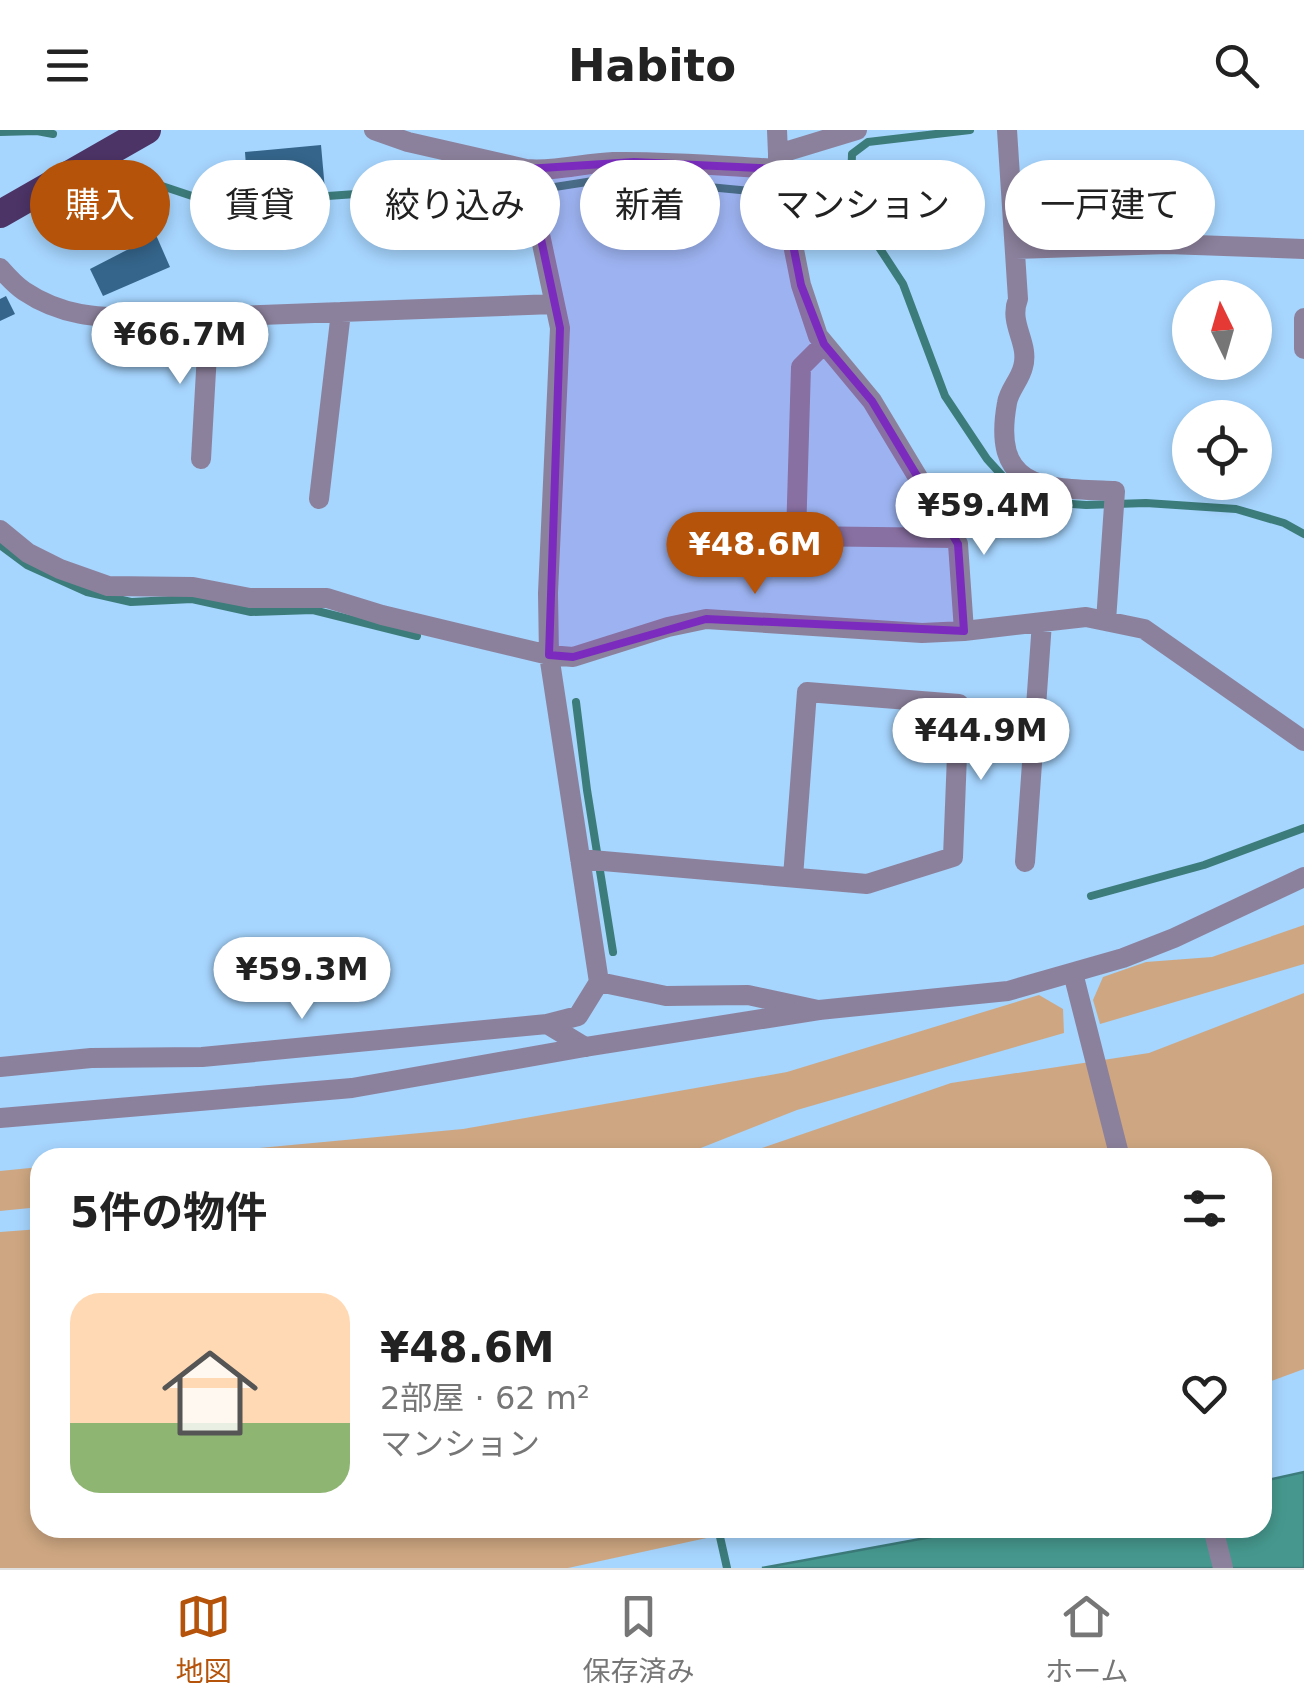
<!DOCTYPE html>
<html lang="ja">
<head>
<meta charset="utf-8">
<style>
  :root { --surface:#fff; --page:#f6f6f6; --text:#222; --muted:#767676; --line:#e0e0e0; --accent:#b45309 }
  body { margin:0; font-family:"DejaVu Sans","Noto Sans JP",sans-serif; background:var(--page); color:var(--text); height:100vh; display:flex; flex-direction:column; font-size:38px; white-space:nowrap }
  * { box-sizing:border-box; margin:0 }
  p { font-size:32px; color:var(--muted) }
  .icon { flex:none; width:55px; height:55px; fill:none; stroke:currentColor; stroke-width:2; stroke-linecap:round; stroke-linejoin:round }
  .map { position:relative; flex:1; overflow:hidden }
  .drawer { position:absolute; left:30px; top:1018px; width:1242px; height:390px; display:flex; flex-direction:column; background:var(--surface); border-radius:30px; box-shadow:0 5px 15px #0003 }
  .drawer>* { flex:none }
  .top-card { position:absolute; left:30px; top:30px; width:1245px; height:90px; display:flex; gap:20px }
  .needle { width:65px; rotate:355deg }
  .tools { position:absolute; left:1172px; top:150px; display:grid; gap:20px }
  .tools a { display:grid; place-items:center; width:100px; height:100px; border-radius:50%; background:var(--surface); box-shadow:0 5px 15px #0003; font-size:50px }
  .price { position:absolute; translate:-50% -85px; padding:0 22px; border-radius:35px; background:#fff; color:#222; font-size:32px; line-height:65px; filter:drop-shadow(0 2px 5px #0008) }
  .price::after { content:''; position:absolute; left:50%; top:60px; width:30px; height:22px; margin-left:-15px; background:inherit; clip-path:polygon(0 0,100% 0,50% 100%) }
  .price.on { background:var(--accent); color:#fff }
  ul { padding:0; list-style:none }
  li { display:flex; align-items:center; gap:30px; height:250px; padding:0 40px }
  li span { display:grid; place-items:center; flex:none; width:280px; height:200px; border-radius:30px; color:#555 }
  li>.icon { margin-inline-start:auto }
  span .icon { width:120px; height:120px; fill:#fffc; stroke-width:1 }
  li b { font-size:42px }
  h2 { display:flex; justify-content:space-between; align-items:center; height:120px; padding:0 40px; font-size:42px }
  .pill { padding:0 35px; border-radius:45px; background:var(--surface); box-shadow:0 5px 15px #0003; font-size:35px; line-height:90px }
  .pill.on { background:var(--accent); color:#fff }
  header { display:flex; justify-content:space-between; align-items:center; height:130px; padding:0 40px; background:var(--surface); font-size:45px; font-weight:700 }
  .tab-bar { display:flex; justify-content:space-around; align-items:center; height:140px; border-top:2px solid var(--line); background:var(--surface); font-size:28px; color:var(--muted) }
  .tab-bar a { display:grid; justify-items:center; gap:5px }
  .tab-bar .on { color:var(--accent) }
  .map>svg:first-child { display:block }
</style>
</head>
<body>
<header><svg class="icon" aria-label="menu" viewBox="0 0 24 24"><path d="M4 6h16M4 12h16M4 18h16"/></svg>Habito<svg class="icon" aria-label="search" viewBox="0 0 24 24"><circle cx="10" cy="10" r="6"/><path d="M15 15l6 6"/></svg></header>
<div class="map">
<svg width="1304" height="1438" viewBox="0 0 1304 1438">
  <rect width="100%" height="100%" fill="#a6d5fe"/>
  <path fill="#cea782" d="M 1304,795 L 1304,834 L 1100,894 L 1093,870 L 1103,847 L 1146,832 L 1212,827 Z
    M 1304,863 L 1304,1239 L 1263,1254 L 1262,1028 L 733,1028 L 951,953 L 1149,923 Z
    M 1039,865 L 1063,879 L 1064,903 L 797,980 L 678,1027 L 164,1027 L 463,999 L 787,942 Z
    M 40,1037 L 40,1077 L 0,1081 L 0,1041 Z
    M 40,1099 L 40,1398 L 753,1398 L 568,1438 L 0,1438 L 0,1102 Z"/>
  <path fill="#46988e" stroke="#3c7c7b" stroke-width="2.5" d="M 1304,1342 L 1304,1438 L 762,1438 L 980,1398 L 1262,1398 L 1263,1351 Z"/>
  <g fill="none" stroke-linecap="round" stroke-linejoin="round">
    <path stroke="#3c7c7b" stroke-width="8" d="M 970,0 L 868,12 L 852,24 L 851,55 L 869,102 L 903,154 L 945,266 L 987,329 L 1007,351 L 1044,372 L 1086,375 L 1146,373 L 1236,379 L 1284,393 L 1304,404
      M 0,2 L 37,1 L 53,4
      M 150,52 L 216,74 L 412,60 L 510,64 L 606,49 L 625,49 L 761,62 L 851,55
      M 0,415 L 27,435 L 87,462 L 131,472 L 192,469 L 251,482 L 313,480 L 417,506
      M 576,572 L 587,660 L 613,822
      M 1091,766 L 1204,735 L 1304,698
      M 718,1398 L 727,1438"/>
  </g>
  <path fill="#35658b" d="M 321,15 L 325,60 L 248,66 L 245,22 Z
    M 156,105 L 170,137 L 103,166 L 90,139 Z
    M 6,166 L 15,184 L 0,191 L 0,169 Z"/>
  <g fill="none" stroke-linecap="round" stroke-linejoin="round">
    <path stroke="#8c819c" stroke-width="20" d="M 374,0 L 408,12 L 526,39 C 555,42 584,33 613,32 C 668,31 723,36 778,39 L 778,24 L 857,0
      M 777,0 L 778,24
      M 1007,0 L 1018,169 C 1008,194 1030,213 1023,237 C 1020,250 1009,260 1007,273 C 991,362 1046,358 1115,361 L 1106,491
      M 526,39 L 560,198 L 548,463 L 549,525 L 599,852
      M 778,39 L 801,155 L 818,206 L 872,271 L 958,414 L 964,501 L 1086,487 L 1144,499 L 1304,611
      M 1015,119 L 1168,114 L 1304,119
      M 0,138 C 7,146 15,155 24,161 C 67,190 108,187 157,189 L 554,174
      M 1304,188 L 1304,219
      M 824,214 L 801,237 L 796,406 L 955,408
      M 201,329 L 209,188
      M 319,369 L 341,182
      M 0,400 L 28,423 L 60,439 L 108,456 L 193,457 L 250,468 L 327,468 L 382,485 L 549,525 L 573,527 L 668,497 L 706,489 L 922,503 L 964,501
      M 580,729 L 867,754 L 953,727 L 959,574 L 807,562 L 793,747
      M 1025,732 L 1042,492
      M 1073,843 L 1120,1028
      M 547,894 L 578,886 L 599,852 L 666,866 L 748,865 L 818,880
      M 0,937 L 91,928 L 202,927 L 547,894 L 585,917
      M 1213,1398 L 1223,1438"/>
    <path stroke="#8c819c" stroke-width="20" d="M 0,988 L 352,958 L 585,917 L 819,880 L 1008,861 L 1123,828 L 1174,808 L 1304,747"/>
    <path stroke="#4c3466" stroke-width="28" d="M 0,84 L 147,0"/>
  </g>
  <path fill="#7b2cbf" fill-opacity="0.2" stroke="#7b2cbf" stroke-width="8" stroke-linejoin="round" d="M 634,32 L 778,39 L 801,155 L 824,214 L 872,271 L 958,414 L 964,501 L 706,489 L 573,527 L 549,525 L 560,198 L 526,39 Z"/>
</svg>
<div class="tools">
<a><svg class="needle" viewBox="-14 -14 28 28"><path d="M0-13l5 13h-10z" fill="#e53935"/><path d="M0 13l5-13h-10z" fill="#767676"/></svg></a>
<a><svg class="icon" aria-label="locate" viewBox="0 0 24 24"><circle cx="12" cy="12" r="6"/><path d="M12 2v4M12 18v4M2 12h4M18 12h4"/></svg></a>
</div>
<b class="price" style="left:180px;top:257px">¥66.7M</b>
<b class="price" style="left:984px;top:428px">¥59.4M</b>
<b class="price on" style="left:755px;top:467px">¥48.6M</b>
<b class="price" style="left:981px;top:653px">¥44.9M</b>
<b class="price" style="left:302px;top:892px">¥59.3M</b>
<div class="top-card">
<a class="pill on">購入</a>
<a class="pill">賃貸</a>
<a class="pill">絞り込み</a>
<a class="pill">新着</a>
<a class="pill">マンション</a>
<a class="pill">一戸建て</a>
</div>
<section class="drawer">
<h2>5件の物件<svg class="icon" aria-label="filters" viewBox="0 0 24 24"><path d="M4 7h16M4 17h16"/><circle cx="9" cy="7" r="2"/><circle cx="15" cy="17" r="2"/></svg></h2>
<ul>
<li><span style="background:linear-gradient(#ffd9b3 65%,#8fb573 0)"><svg class="icon" aria-label="home" viewBox="0 0 24 24"><path d="M3 11l9-7 9 7M6 9v11h12V9"/></svg></span><div><b>¥48.6M</b><p>2部屋 · 62 m²</p><p>マンション</p></div><svg class="icon" aria-label="heart" viewBox="0 0 24 24"><path d="M12 20l-8-8c-3-5 5-10 8-4 3-6 11-1 8 4z"/></svg></li>
</ul>
</section>
</div>
<nav class="tab-bar">
<a class="on"><svg class="icon" aria-label="map" viewBox="0 0 24 24"><path d="M3 6l6-2 6 2 6-2v14l-6 2-6-2-6 2zM9 4v14M15 6v14"/></svg>地図</a>
<a><svg class="icon" aria-label="saved" viewBox="0 0 24 24"><path d="M7 4h10v16l-5-4-5 4z"/></svg>保存済み</a>
<a><svg class="icon" aria-label="home" viewBox="0 0 24 24"><path d="M3 11l9-7 9 7M6 9v11h12V9"/></svg>ホーム</a>
</nav>
</body>
</html>
